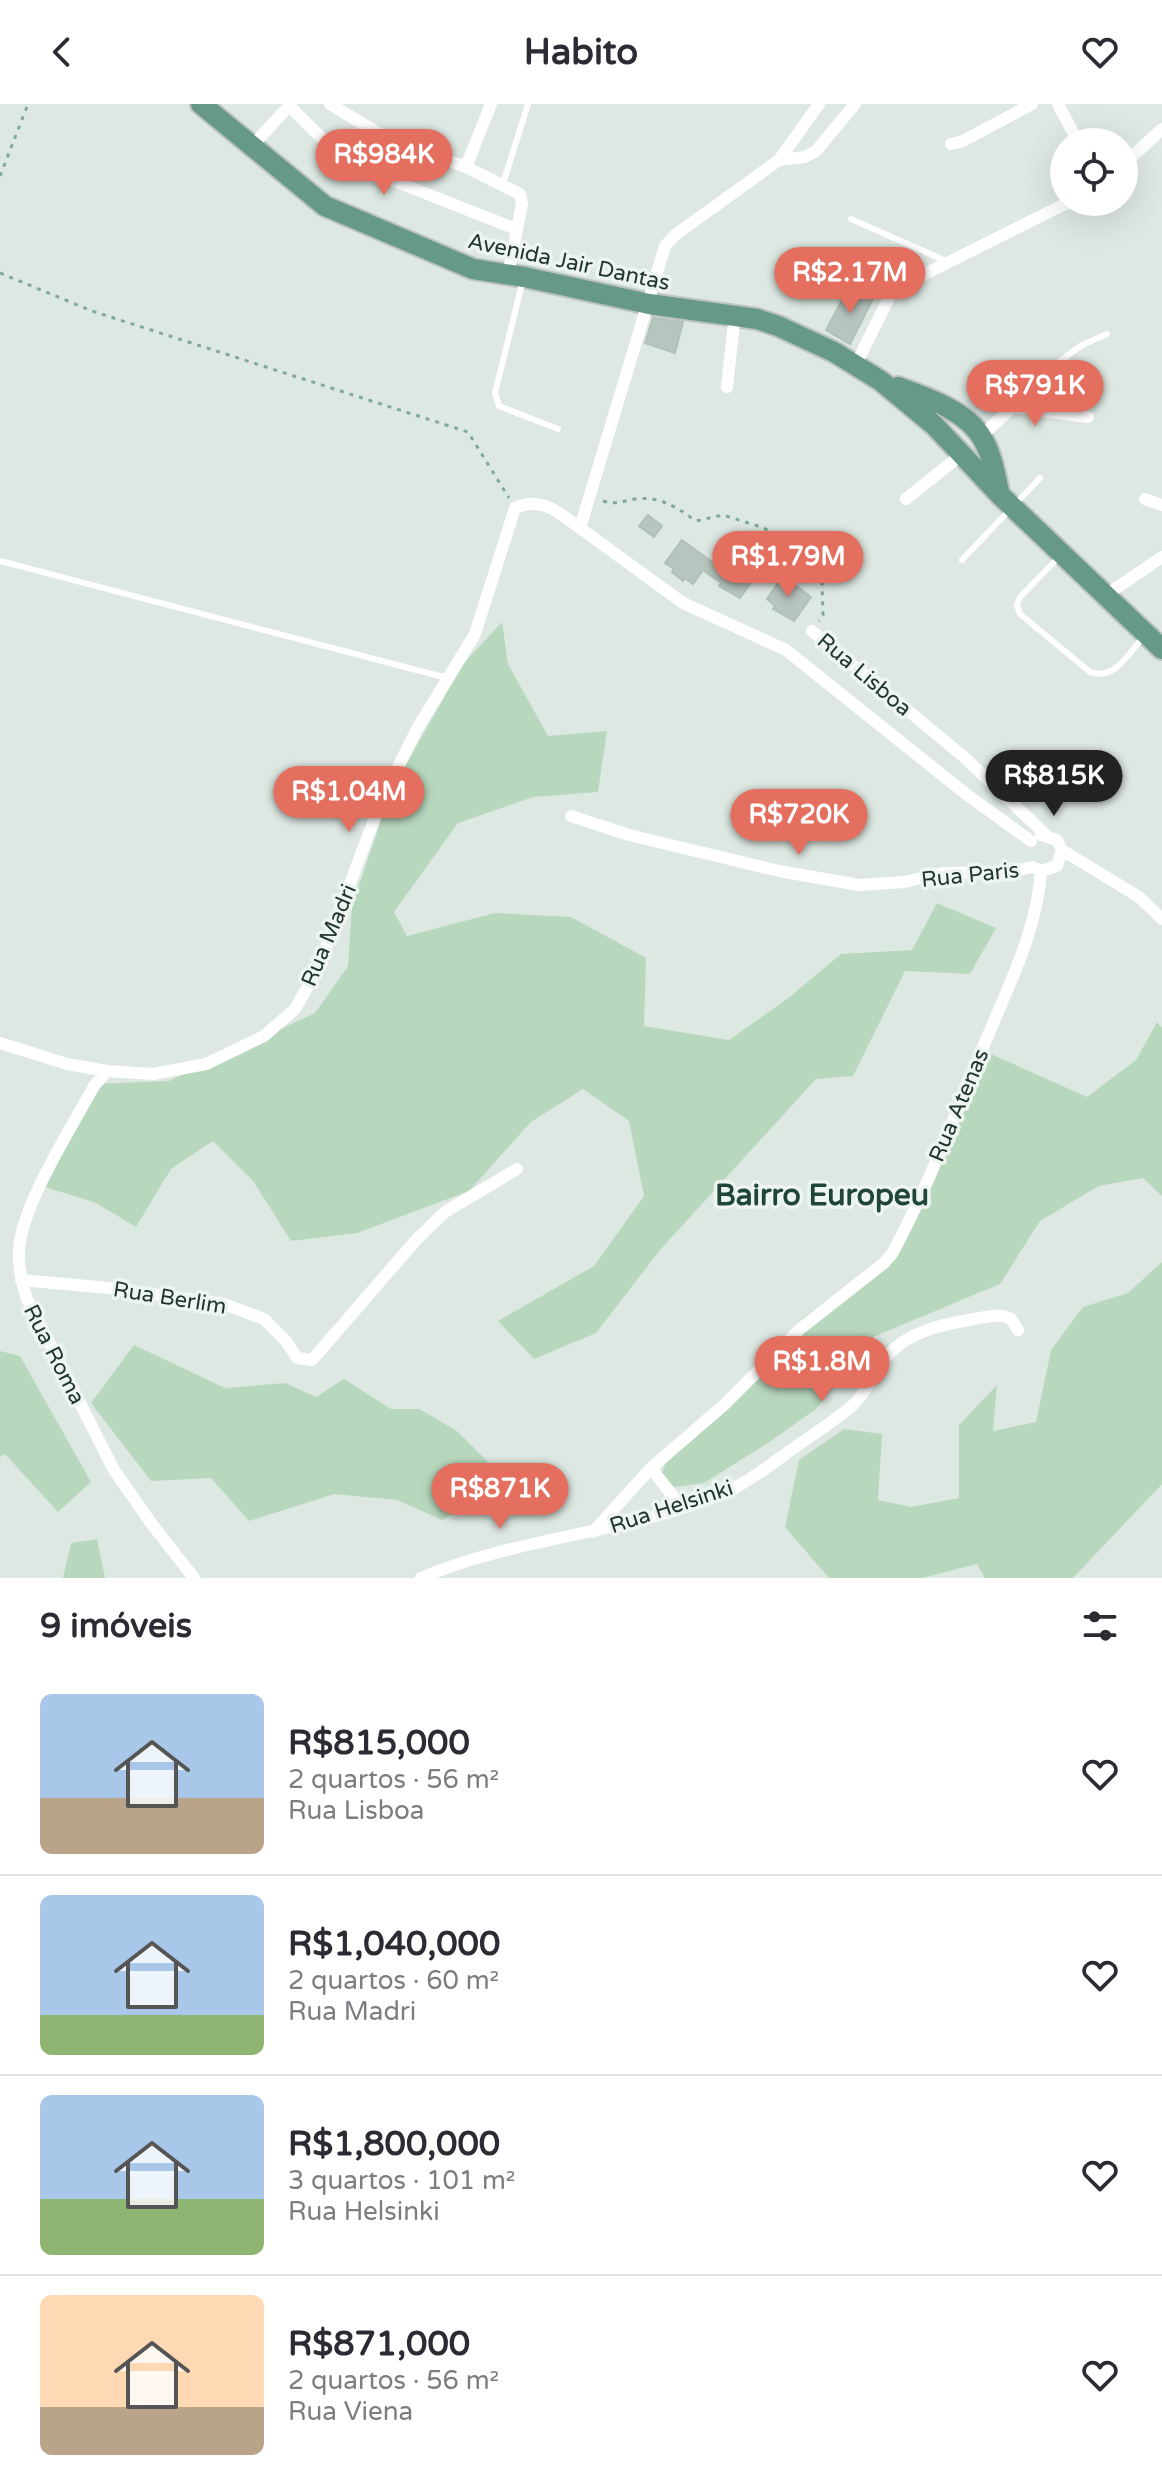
<!DOCTYPE html>
<html lang="pt">
<head>
<meta charset="utf-8">
<style>
  :root { --surface:#fff; --page:#f7f7f7; --text:#2b2b33; --muted:#7c7c81; --line:#e1e1e2; --accent:#e56f5f }
  body { margin:0; font-family:"Varela Round",sans-serif; background:var(--page); color:var(--text); height:100vh; display:flex; flex-direction:column; font-size:30px; white-space:nowrap }
  * { box-sizing:border-box; margin:0 }
  p { font-size:26px; color:var(--muted) }
  .icon { flex:none; width:44px; height:44px; fill:none; stroke:currentColor; stroke-width:2; stroke-linecap:round; stroke-linejoin:round }
  .map { position:relative; height:1474px; overflow:hidden }
  .drawer { display:flex; flex-direction:column; background:var(--surface); flex:1 }
  .drawer>* { flex:none }
  .controls { position:absolute; left:1050px; top:24px; display:grid; gap:16px }
  .controls a { display:grid; place-items:center; width:88px; height:88px; border-radius:50%; background:var(--surface); box-shadow:0 8px 32px #0002; font-size:40px }
  .price { position:absolute; translate:-50% -68px; padding:0 18px; border-radius:28px; background:var(--accent); color:#fff; font-size:26px; line-height:52px; filter:drop-shadow(0 2px 4px #0008) }
  .price::after { content:''; position:absolute; left:50%; top:48px; width:24px; height:18px; margin-left:-12px; background:inherit; clip-path:polygon(0 0,100% 0,50% 100%) }
  .price.selected { background:#222; color:#fff }
  ul { padding:0; list-style:none }
  li { display:flex; align-items:center; gap:24px; height:200px; padding:0 40px }
  li+li { border-top:2px solid var(--line) }
  li span { display:grid; place-items:center; flex:none; width:224px; height:160px; border-radius:12px; color:#555 }
  li>.icon { margin-inline-start:auto }
  span .icon { width:96px; height:96px; fill:#fffc; stroke-width:1 }
  li b { font-size:34px }
  h2 { display:flex; justify-content:space-between; align-items:center; height:96px; padding:0 40px; font-size:34px }
  header { display:flex; justify-content:space-between; align-items:center; height:104px; padding:0 40px; background:var(--surface); font-size:36px; font-weight:800 }
  .map>svg:first-child { display:block }
</style>
</head>
<body>
<header><svg class="icon" aria-label="back" viewBox="0 0 24 24"><path d="M15 5l-7 7 7 7"/></svg>Habito<svg class="icon" aria-label="heart" viewBox="0 0 24 24"><path d="M12 20l-8-8c-3-5 5-10 8-4 3-6 11-1 8 4z"/></svg></header>
<div class="map">
<svg width="1162" height="1474" viewBox="0 0 1162 1474">
  <rect width="100%" height="100%" fill="#dee8e2"/>
  <path fill="#b8d8bd" d="M 502,518 L 508,560 L 548,632 L 607,627 L 598,688 L 533,693 L 458,719 L 394,808 L 407,832 L 495,809 L 571,813 L 646,854 L 644,922 L 729,936 L 787,895 L 841,850 L 912,846 L 937,799 L 996,824 L 970,870 L 905,867 L 853,972 L 816,975 L 660,1146 L 596,1229 L 534,1255 L 498,1217 L 594,1162 L 644,1092 L 629,1017 L 583,985 L 531,1018 L 469,1087 L 357,1129 L 291,1137 L 253,1077 L 213,1037 L 171,1065 L 136,1123 L 96,1099 L 42,1082 L 92,980 L 169,977 L 315,909 L 348,862 L 352,802 L 391,687 L 463,560 Z
    M 1157,918 L 1162,924 L 1162,1092 L 1143,1074 L 1099,1082 L 1040,1117 L 1000,1180 L 873,1233 L 817,1304 L 771,1337 L 704,1379 L 675,1383 L 660,1373 L 670,1348 L 728,1295 L 803,1214 L 903,1140 L 991,950 L 1087,993 L 1136,956 Z
    M 1162,1158 L 1162,1380 L 1073,1474 L 985,1474 L 977,1460 L 922,1474 L 829,1474 L 785,1423 L 799,1356 L 844,1325 L 882,1330 L 878,1396 L 911,1403 L 959,1394 L 959,1321 L 997,1281 L 993,1327 L 1036,1318 L 1051,1246 L 1083,1203 L 1128,1189 Z
    M 134,1241 L 225,1284 L 285,1279 L 316,1293 L 344,1275 L 391,1305 L 419,1305 L 457,1327 L 488,1358 L 479,1393 L 442,1416 L 397,1396 L 334,1390 L 249,1417 L 211,1374 L 151,1377 L 91,1299 Z
    M 0,1247 L 20,1252 L 91,1378 L 58,1408 L 5,1350 L 0,1353 Z
    M 97,1435 L 105,1474 L 63,1474 L 71,1439 Z"/>
  <path fill="#b7c5be" stroke="#b1c1b8" stroke-width="2" d="M 849,183 L 873,195 L 850,240 L 826,226 Z
    M 653,214 L 683,218 L 675,249 L 645,239 Z
    M 648,411 L 662,422 L 654,433 L 639,422 Z
    M 682,436 L 719,463 L 729,450 L 757,470 L 740,494 L 719,482 L 721,479 L 703,466 L 693,480 L 685,474 L 683,477 L 672,468 L 674,465 L 665,459 Z
    M 783,472 L 811,493 L 794,517 L 773,505 L 775,502 L 767,495 Z"/>
  <g fill="none" stroke-linecap="round" stroke-linejoin="round">
    <g stroke="#bcc3c0" stroke-width="24">
      <path id="primary" d="M 201,0 L 325,102 L 473,165 L 524,173 L 649,200 L 757,215 L 778,222 L 834,248 L 881,277 L 934,321 L 1000,391 L 1162,545
        M 898,283 C 926,293 967,307 982,334 C 992,350 995,370 999,387"/>
    </g>
    <path stroke="#81a997" stroke-width="3" stroke-dasharray="4 6" stroke-linecap="butt" d="M 0,72 L 28,0
      M 0,169 L 92,207 L 468,328 L 509,394
      M 603,397 C 615,401 623,397 635,395 C 661,392 676,403 696,417 L 723,411 L 764,424 L 808,455 L 822,478 L 823,511 L 819,517"/>
    <path stroke="#fff" stroke-width="6" d="M 503,80 L 528,0
      M 851,115 L 946,157
      M 523,176 L 495,289 L 499,302 L 558,325
      M 1027,303 L 1052,263 L 1082,241 L 1107,230
      M 1059,453 L 1020,493 L 1017,501 L 1020,510 L 1090,568 C 1115,577 1129,549 1144,532
      M 962,456 L 1040,374
      M 0,457 L 447,574"/>
    <path stroke="#fff" stroke-width="12" d="M 330,0 L 388,35 L 466,63 L 520,90 L 522,100 L 508,171
      M 819,0 L 779,56 L 675,131 L 665,142 L 580,424 L 683,499 L 786,546 L 966,690 L 1031,737
      M 1058,0 L 1078,38
      M 289,2 L 346,58 L 516,125
      M 951,40 L 963,37 L 1032,0
      M 251,43 L 291,0
      M 779,56 L 805,53 L 816,47 L 855,0
      M 1124,60 L 1162,25
      M 466,63 L 491,0
      M 855,262 L 893,186 L 1069,98
      M 727,283 L 735,210
      M 981,332 L 1013,303 L 1088,313
      M 906,395 L 962,350
      M 1145,395 L 1162,401
      M 1106,491 L 1162,453
      M 812,527 L 964,653 L 1046,731
      M 571,712 L 629,731 L 779,767 L 859,781 L 904,778 L 943,769 L 1009,768 L 1033,763 L 1041,767
      M 1041,731 L 1057,736 L 1062,746 L 1139,793 L 1162,815
      M 1041,767 L 1057,762 L 1062,746
      M 0,939 L 67,960 L 107,967 L 153,970 L 206,960 L 264,932 L 295,905 L 318,865 L 381,697 L 417,625 L 475,530 L 515,404 C 542,392 558,408 580,424
      M 107,967 L 94,982 C 72,1023 21,1102 19,1146 C 18,1163 22,1180 27,1195 L 114,1366 L 151,1419 L 194,1474
      M 21,1176 L 109,1184 L 224,1200 L 264,1215 L 286,1237 L 297,1254 L 312,1256 L 417,1135 L 445,1108 L 517,1065
      M 651,1364 L 682,1404
      M 593,1428 L 651,1364 L 725,1300 L 800,1225 L 884,1159 L 892,1150 C 928,1083 955,1011 984,941 C 1007,885 1037,828 1041,767
      M 421,1474 C 519,1432 628,1430 726,1388 C 748,1378 769,1362 788,1348 C 807,1335 834,1317 852,1302 C 867,1288 874,1267 887,1252 C 908,1228 940,1221 969,1216 C 983,1214 999,1208 1011,1215 L 1018,1226"/>
    <use href="#primary" stroke="#669a86" stroke-width="20"/>
  </g>
  <g text-anchor="middle" stroke-width="7" stroke-linejoin="round" paint-order="stroke">
    <g font-size="22" fill="#21362e" stroke="#eef5f0">
      <text transform="translate(569 157) rotate(12)" y="8">Avenida Jair Dantas</text>
      <text transform="translate(865 570) rotate(40)" y="8">Rua Lisboa</text>
      <text transform="translate(970 770) rotate(-6)" y="8">Rua Paris</text>
      <text transform="translate(328 831) rotate(-67)" y="8">Rua Madri</text>
      <text transform="translate(958 1001) rotate(-67)" y="8">Rua Atenas</text>
      <text transform="translate(170 1193) rotate(9)" y="8">Rua Berlim</text>
      <text transform="translate(55 1250) rotate(63)" y="8">Rua Roma</text>
      <text transform="translate(671 1402) rotate(-18)" y="8">Rua Helsinki</text>
    </g>
    <g font-size="30" font-weight="bold" fill="#1f4637" stroke="#eef5f0">
      <text x="822" y="1101">Bairro Europeu</text>
    </g>
  </g>
</svg>
<div class="controls">
<a><svg class="icon" aria-label="locate" viewBox="0 0 24 24"><circle cx="12" cy="12" r="6"/><path d="M12 2v4M12 18v4M2 12h4M18 12h4"/></svg></a>
</div>
<b class="price" style="left:384px;top:93px">R$984K</b>
<b class="price" style="left:850px;top:211px">R$2.17M</b>
<b class="price" style="left:1035px;top:324px">R$791K</b>
<b class="price" style="left:788px;top:495px">R$1.79M</b>
<b class="price selected" style="left:1054px;top:714px">R$815K</b>
<b class="price" style="left:349px;top:730px">R$1.04M</b>
<b class="price" style="left:799px;top:753px">R$720K</b>
<b class="price" style="left:822px;top:1300px">R$1.8M</b>
<b class="price" style="left:500px;top:1427px">R$871K</b>
</div>
<section class="drawer">
<h2>9 imóveis<svg class="icon" aria-label="filters" viewBox="0 0 24 24"><path d="M4 7h16M4 17h16"/><circle cx="9" cy="7" r="2"/><circle cx="15" cy="17" r="2"/></svg></h2>
<ul>
<li><span style="background:linear-gradient(#a9c7e8 65%,#b9a48a 0)"><svg class="icon" aria-label="home" viewBox="0 0 24 24"><path d="M3 11l9-7 9 7M6 9v11h12V9"/></svg></span><div><b>R$815,000</b><p>2 quartos · 56 m²</p><p>Rua Lisboa</p></div><svg class="icon" aria-label="heart" viewBox="0 0 24 24"><path d="M12 20l-8-8c-3-5 5-10 8-4 3-6 11-1 8 4z"/></svg></li>
<li><span style="background:linear-gradient(#a9c7e8 75%,#8fb573 0)"><svg class="icon" aria-label="home" viewBox="0 0 24 24"><path d="M3 11l9-7 9 7M6 9v11h12V9"/></svg></span><div><b>R$1,040,000</b><p>2 quartos · 60 m²</p><p>Rua Madri</p></div><svg class="icon" aria-label="heart" viewBox="0 0 24 24"><path d="M12 20l-8-8c-3-5 5-10 8-4 3-6 11-1 8 4z"/></svg></li>
<li><span style="background:linear-gradient(#a9c7e8 65%,#8fb573 0)"><svg class="icon" aria-label="home" viewBox="0 0 24 24"><path d="M3 11l9-7 9 7M6 9v11h12V9"/></svg></span><div><b>R$1,800,000</b><p>3 quartos · 101 m²</p><p>Rua Helsinki</p></div><svg class="icon" aria-label="heart" viewBox="0 0 24 24"><path d="M12 20l-8-8c-3-5 5-10 8-4 3-6 11-1 8 4z"/></svg></li>
<li><span style="background:linear-gradient(#ffd9b3 70%,#b9a48a 0)"><svg class="icon" aria-label="home" viewBox="0 0 24 24"><path d="M3 11l9-7 9 7M6 9v11h12V9"/></svg></span><div><b>R$871,000</b><p>2 quartos · 56 m²</p><p>Rua Viena</p></div><svg class="icon" aria-label="heart" viewBox="0 0 24 24"><path d="M12 20l-8-8c-3-5 5-10 8-4 3-6 11-1 8 4z"/></svg></li>
</ul>
</section>
</body>
</html>
